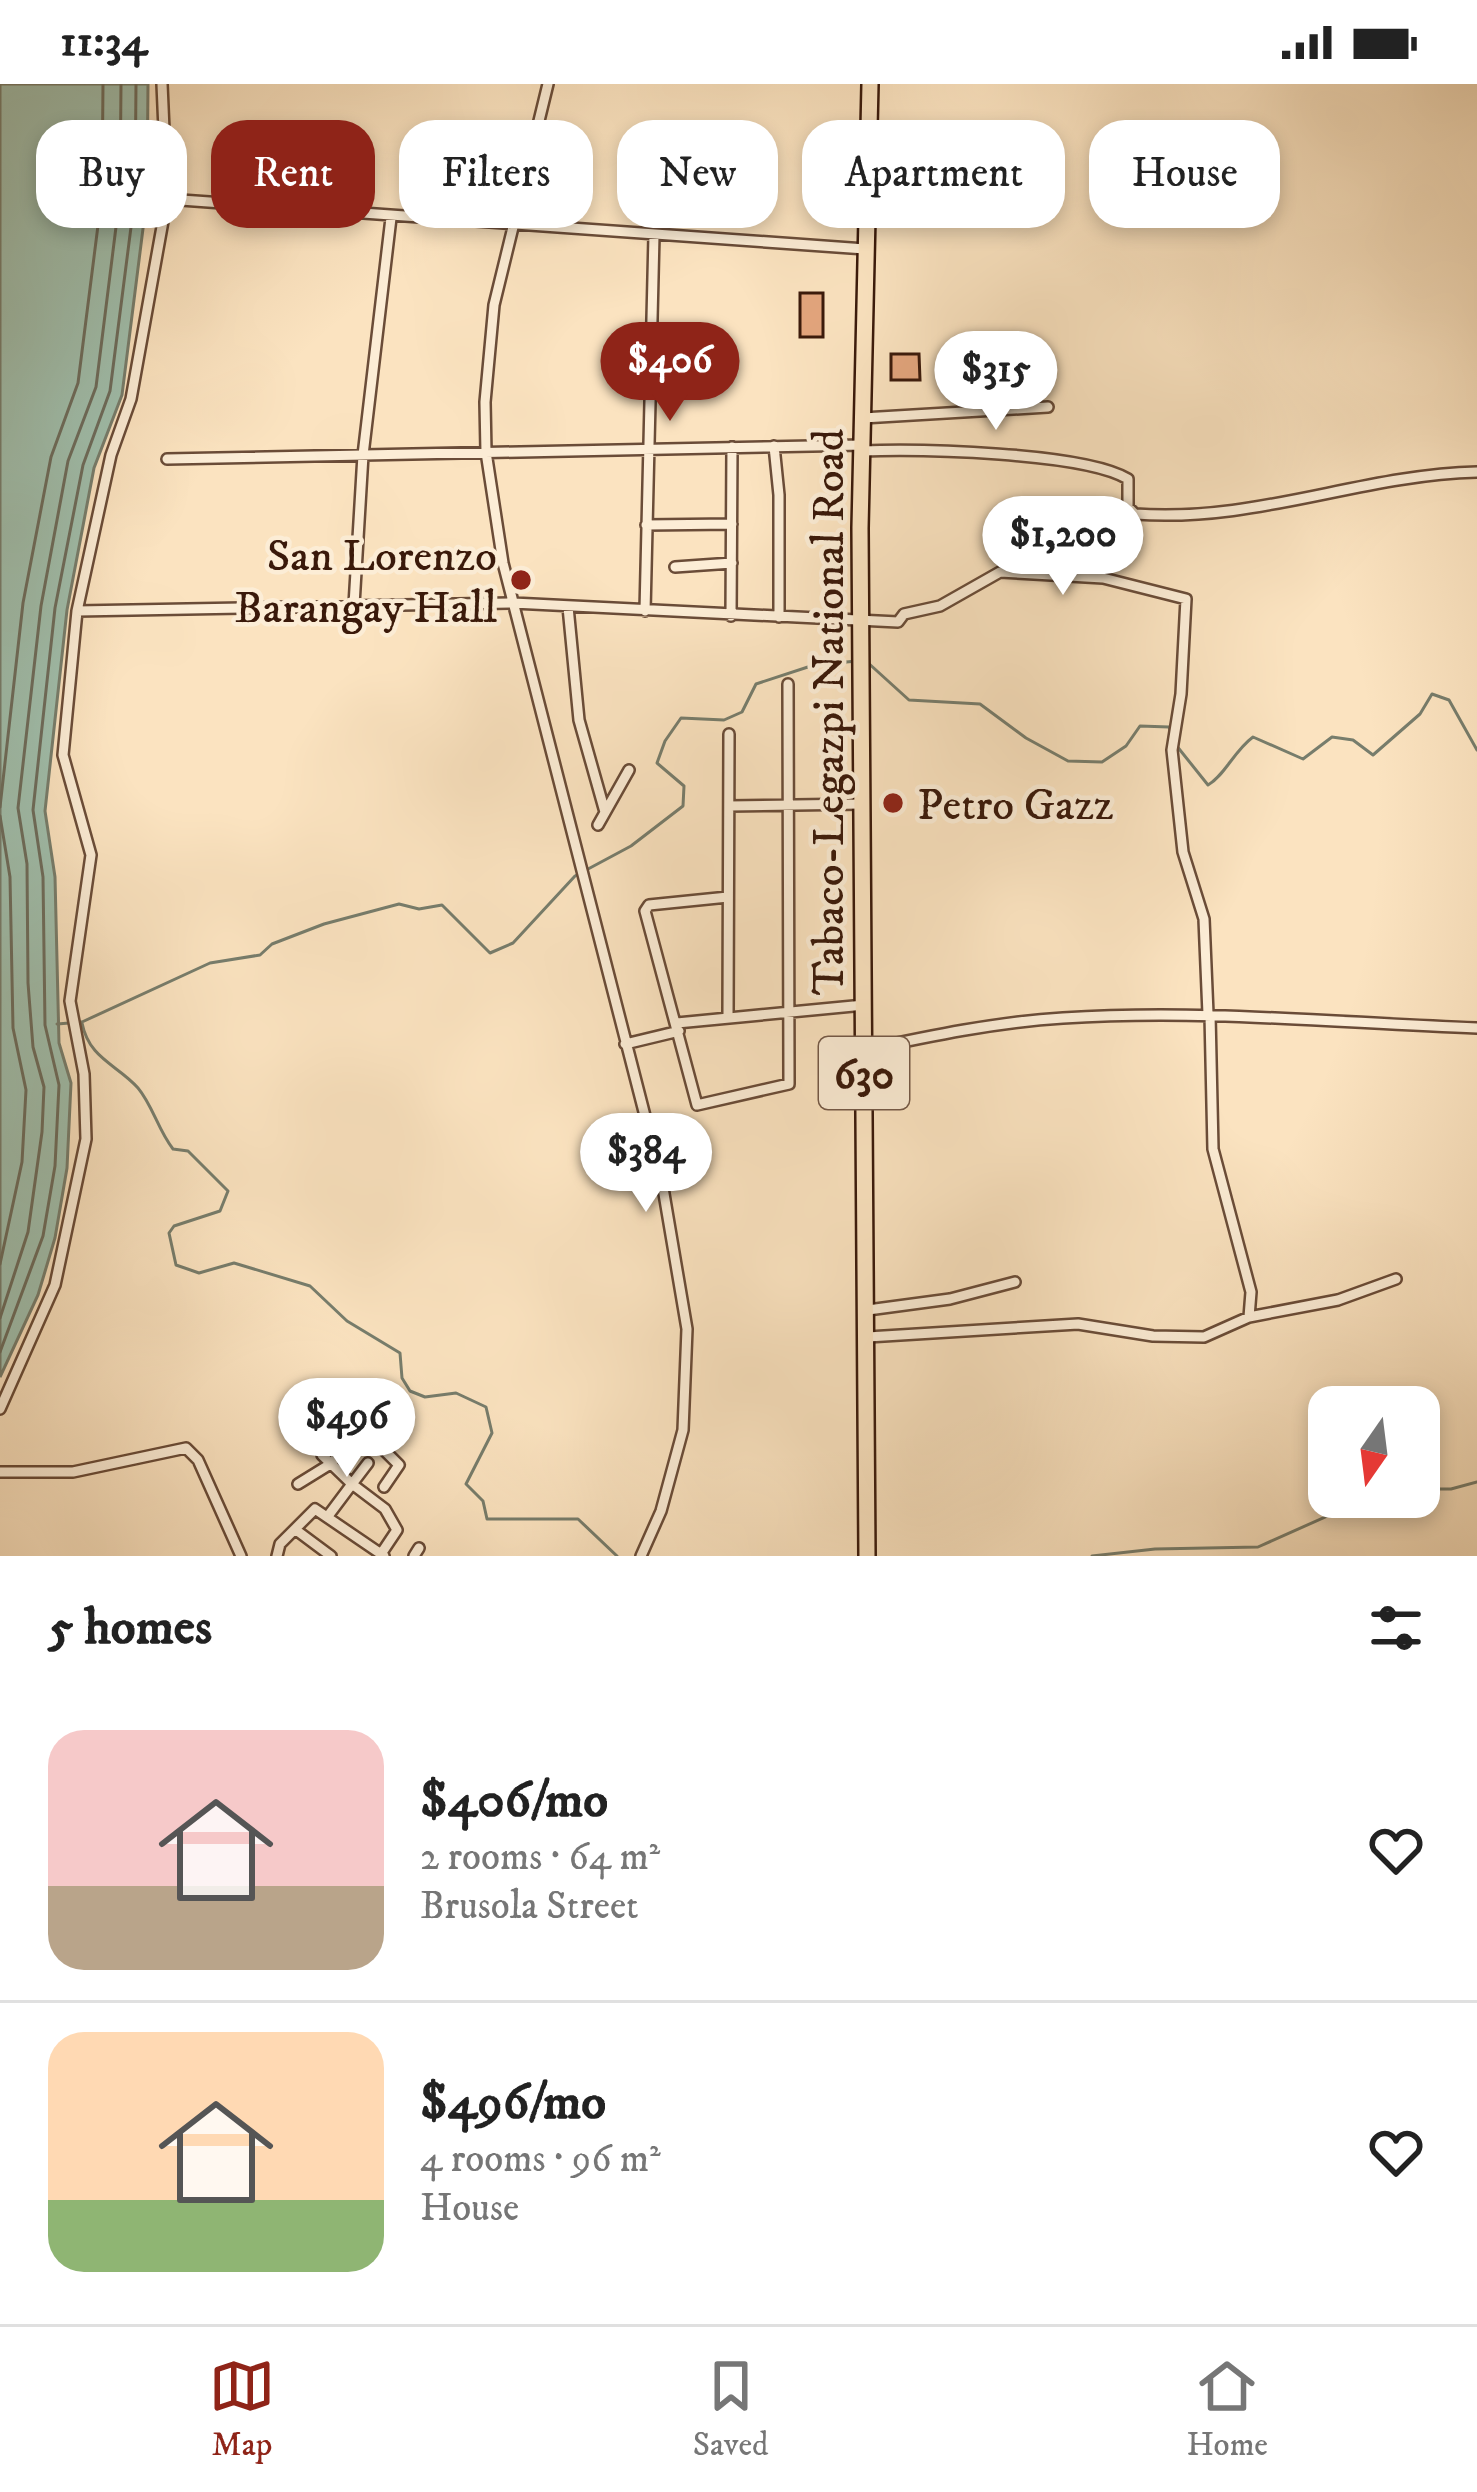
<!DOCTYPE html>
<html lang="en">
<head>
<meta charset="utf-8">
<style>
  :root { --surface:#fff; --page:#f6f6f6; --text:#222; --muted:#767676; --line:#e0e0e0; --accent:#8f2418 }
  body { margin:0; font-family:"IM FELL DW Pica",serif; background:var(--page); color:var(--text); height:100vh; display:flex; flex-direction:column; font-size:45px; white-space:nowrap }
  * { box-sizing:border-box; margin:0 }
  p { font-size:39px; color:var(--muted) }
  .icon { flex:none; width:66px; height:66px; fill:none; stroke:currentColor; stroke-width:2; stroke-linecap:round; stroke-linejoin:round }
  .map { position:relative; height:1472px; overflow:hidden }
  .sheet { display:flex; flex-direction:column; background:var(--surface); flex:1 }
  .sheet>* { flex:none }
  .banner { position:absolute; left:36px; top:36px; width:1407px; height:108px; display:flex; gap:24px }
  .needle { width:78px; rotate:194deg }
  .tools { position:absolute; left:1308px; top:1302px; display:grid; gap:24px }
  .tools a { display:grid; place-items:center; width:132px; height:132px; border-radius:24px; background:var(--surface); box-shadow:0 6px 18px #0003; font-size:60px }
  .price { position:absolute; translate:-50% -102px; padding:0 27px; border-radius:42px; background:#fff; color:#222; font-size:39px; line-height:78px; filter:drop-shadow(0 3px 6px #0008) }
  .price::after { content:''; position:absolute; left:50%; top:72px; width:36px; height:27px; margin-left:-18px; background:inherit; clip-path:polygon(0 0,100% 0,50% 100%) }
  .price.active { background:var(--accent); color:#fff }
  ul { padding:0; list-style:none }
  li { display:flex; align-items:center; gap:36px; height:300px; padding:0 48px }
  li+li { border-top:3px solid var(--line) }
  li span { display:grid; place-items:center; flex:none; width:336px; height:240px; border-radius:36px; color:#555 }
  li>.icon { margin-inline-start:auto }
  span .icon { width:144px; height:144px; fill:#fffc; stroke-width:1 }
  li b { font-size:51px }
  h2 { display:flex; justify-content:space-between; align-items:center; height:144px; padding:0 48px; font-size:51px }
  .tag { padding:0 42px; border-radius:36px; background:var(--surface); box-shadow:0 6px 18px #0003; font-size:42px; line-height:108px }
  .tag.active { background:var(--accent); color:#fff }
  .status { display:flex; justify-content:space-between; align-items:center; height:84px; padding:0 60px; background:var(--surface); direction:ltr }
  .status svg { height:33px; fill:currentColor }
  .menu { display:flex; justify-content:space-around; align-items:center; height:168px; border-top:3px solid var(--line); background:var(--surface); font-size:33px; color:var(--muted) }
  .menu a { display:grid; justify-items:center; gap:6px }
  .menu .active { color:var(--accent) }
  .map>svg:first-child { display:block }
</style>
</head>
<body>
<div class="status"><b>11:34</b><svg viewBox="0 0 49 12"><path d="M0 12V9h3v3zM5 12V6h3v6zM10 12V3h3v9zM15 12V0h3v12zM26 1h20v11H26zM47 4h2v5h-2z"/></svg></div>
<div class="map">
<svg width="1477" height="1472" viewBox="0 0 1477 1472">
  <rect width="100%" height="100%" fill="#fbe3c0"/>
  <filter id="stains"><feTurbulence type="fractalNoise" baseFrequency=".00167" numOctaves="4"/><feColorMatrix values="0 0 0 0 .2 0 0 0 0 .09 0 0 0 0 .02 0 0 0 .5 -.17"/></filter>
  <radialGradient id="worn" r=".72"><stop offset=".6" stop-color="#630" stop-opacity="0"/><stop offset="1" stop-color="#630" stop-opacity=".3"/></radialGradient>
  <path fill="#a0bfad" stroke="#777d6c" stroke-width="3" d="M 0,0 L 148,0 L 147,113 L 122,311 L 94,384 L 67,526 L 45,727 L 55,793 L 59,959 L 71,999 L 67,1084 L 55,1154 L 38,1211 L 0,1293 Z"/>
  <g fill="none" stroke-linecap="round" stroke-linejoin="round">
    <path stroke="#6d6c5c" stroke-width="3" d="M 0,723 L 23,519 L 51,373 L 78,299 L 102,110 L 103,0
      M 0,732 L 10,793 L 13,944 L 26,1006 L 22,1078 L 0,1180
      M 0,1234 L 28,1148 L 42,1048 L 44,1003 L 33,963 L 28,899 L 27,780 L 18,724 L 41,522 L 68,377 L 96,303 L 120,111 L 121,0
      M 0,1268 L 43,1152 L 55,1082 L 59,1001 L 45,941 L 43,793 L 33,726 L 55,524 L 83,381 L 110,307 L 135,112 L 136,0"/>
    <path stroke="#777d6c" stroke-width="3" d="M 866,577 L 909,616 L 980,620 L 1026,654 L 1068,677 L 1102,678 L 1126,662 L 1140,642 L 1169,643 L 1170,646
      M 1176,661 L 1208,701 C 1225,691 1234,667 1253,653 L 1303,675 L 1332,653 L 1353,656 L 1373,671 L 1420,630 L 1432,610 L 1449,616 L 1477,666
      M 82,939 C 89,975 118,981 138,1004 C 153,1022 158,1046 173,1065 L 188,1067 L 228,1107 L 220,1127 L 174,1142 L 169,1149 L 176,1181 L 199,1189 L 234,1179 L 310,1202 L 347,1237 L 400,1269 L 402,1294 L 410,1307 L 425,1313 L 456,1309 L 486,1323 L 492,1349 L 466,1400 L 483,1417 L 487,1435 L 578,1435 L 617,1472
      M 57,940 L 82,938 L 210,879 L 260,871 L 272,860 L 324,840 L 399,820 L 419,825 L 442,821 L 490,869 L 513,859 L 575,792 L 631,762 L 683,722 L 684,702 L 657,679 L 665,657 L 681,634 L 724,636 L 742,628 L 756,600 L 814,581 L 857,577
      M 1419,1405 L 1451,1405 L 1477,1398
      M 1092,1472 L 1155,1465 L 1258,1463 L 1370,1413"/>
  </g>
  <path fill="#e4a67e" stroke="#3a190a" stroke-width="3" d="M 800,209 L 823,209 L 823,253 L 800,253 Z
    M 891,270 L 919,270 L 920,296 L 891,296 Z"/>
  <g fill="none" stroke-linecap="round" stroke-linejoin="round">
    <g stroke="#6a4c38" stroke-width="14">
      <path id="minor" d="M 548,0 L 494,221 L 485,318 L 486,368 L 503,479 L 662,1098 L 687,1245 L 683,1346 L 661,1427 L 641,1472
        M 167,115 L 865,165
        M 863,334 L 1048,323
        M 774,362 L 779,411 L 779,533
        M 862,367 C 918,365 1083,368 1128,395 L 1128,423 L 1135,430 C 1256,439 1359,391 1477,388
        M 167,375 L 862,361
        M 646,441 L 732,440
        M 675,483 L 732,479
        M 354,521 L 363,371 L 391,134
        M 568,523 L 579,636 L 605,728
        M 77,527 L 513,519 L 898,538 L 904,530 L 940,522 L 1000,488 L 1103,494 L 1186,515 L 1181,610 L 1172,666 L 1183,768 L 1204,835 L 1208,930
        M 645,527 L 654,151
        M 731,532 L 732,363
        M 729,722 L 861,720
        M 598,741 L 629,686
        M 728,813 L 649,821 L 645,827 L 697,1021 L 789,1000 L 788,600
        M 1210,931 L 1213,1065 L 1251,1208 L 1249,1233
        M 728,934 L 729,650
        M 677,939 L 864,921
        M 625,960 L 679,947
        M 864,966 C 930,952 996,938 1063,934 C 1202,925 1339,939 1477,944
        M 868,1226 L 950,1215 L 1015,1198
        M 868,1253 L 1078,1240 L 1153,1252 L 1204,1253 L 1249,1233 L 1338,1216 L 1396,1195
        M 0,1325 L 55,1201 L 86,1055 L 84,990 L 70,917 L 91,771 L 63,671 L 77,527 L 111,371 L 131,315 L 167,115 L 162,0
        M 345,1361 L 333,1334 L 344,1326 L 359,1341
        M 322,1371 L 352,1400 L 328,1432
        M 368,1379 L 352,1400 L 385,1425 L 397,1446 L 381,1470
        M 0,1388 L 73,1388 L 186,1364 L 198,1376 L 241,1472
        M 298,1400 L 332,1379 L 359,1341 L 399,1381 L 384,1403
        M 296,1446 L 331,1472
        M 277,1472 L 280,1460 L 315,1425 L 384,1472
        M 414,1472 L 419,1464"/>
    </g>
    <g stroke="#3a190a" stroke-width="20">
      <path id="primary" d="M 867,1472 L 860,444 L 870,0"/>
    </g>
    <use href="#minor" stroke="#fcedd6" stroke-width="9"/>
    <use href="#primary" stroke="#fbe3c0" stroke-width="15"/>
  </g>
  <g fill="#8f2418" stroke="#fcedd6" stroke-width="4.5">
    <circle cx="521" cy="496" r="12"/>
    <circle cx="893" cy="719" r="12"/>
  </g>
  <g text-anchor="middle" stroke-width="9" stroke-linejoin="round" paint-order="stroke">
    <rect fill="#fcedd6" stroke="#745947" stroke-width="3" x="819" y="953" width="90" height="72" rx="9"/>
    <g font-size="42" font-weight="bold" fill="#3a190a">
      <text x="864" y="1004">630</text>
    </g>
    <g font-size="45" fill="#3a190a" stroke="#fcedd6" text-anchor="end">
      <text x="497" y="486">San Lorenzo<tspan x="497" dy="52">Barangay Hall</tspan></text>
      <text x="917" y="735" text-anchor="start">Petro Gazz</text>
    </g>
    <g font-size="45" fill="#3a190a" stroke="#fcedd6">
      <text transform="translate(827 628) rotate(-90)" y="16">Tabaco-Legazpi National Road</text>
    </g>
  </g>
  <rect width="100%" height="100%" filter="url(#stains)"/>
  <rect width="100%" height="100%" fill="url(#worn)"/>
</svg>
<div class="tools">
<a><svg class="needle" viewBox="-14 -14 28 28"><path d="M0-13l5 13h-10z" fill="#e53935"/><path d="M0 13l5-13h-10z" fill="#767676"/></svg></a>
</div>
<b class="price active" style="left:670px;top:340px">$406</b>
<b class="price" style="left:996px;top:349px">$315</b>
<b class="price" style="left:1063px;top:514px">$1,200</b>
<b class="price" style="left:646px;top:1131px">$384</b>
<b class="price" style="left:347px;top:1396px">$496</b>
<div class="banner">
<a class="tag">Buy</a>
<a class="tag active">Rent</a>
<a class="tag">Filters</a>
<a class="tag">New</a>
<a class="tag">Apartment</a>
<a class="tag">House</a>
</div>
</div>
<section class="sheet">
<h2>5 homes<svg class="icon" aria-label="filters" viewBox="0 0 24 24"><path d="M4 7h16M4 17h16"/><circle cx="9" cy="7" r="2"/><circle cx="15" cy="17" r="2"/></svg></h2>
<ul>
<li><span style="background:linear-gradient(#f6c9c9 65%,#b9a48a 0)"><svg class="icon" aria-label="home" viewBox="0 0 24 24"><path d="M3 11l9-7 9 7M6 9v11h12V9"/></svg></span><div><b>$406/mo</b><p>2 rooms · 64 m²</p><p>Brusola Street</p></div><svg class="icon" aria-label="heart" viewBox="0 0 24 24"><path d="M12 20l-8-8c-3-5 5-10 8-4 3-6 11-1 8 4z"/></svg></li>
<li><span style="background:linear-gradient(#ffd9b3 70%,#8fb573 0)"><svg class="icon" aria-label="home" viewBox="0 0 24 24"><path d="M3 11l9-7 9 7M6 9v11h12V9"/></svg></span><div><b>$496/mo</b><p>4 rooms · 96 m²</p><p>House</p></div><svg class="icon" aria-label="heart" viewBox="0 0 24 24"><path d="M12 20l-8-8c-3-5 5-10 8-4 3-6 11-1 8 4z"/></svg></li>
</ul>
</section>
<nav class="menu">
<a class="active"><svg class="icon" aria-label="map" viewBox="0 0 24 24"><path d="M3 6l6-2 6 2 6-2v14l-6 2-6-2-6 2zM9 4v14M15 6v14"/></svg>Map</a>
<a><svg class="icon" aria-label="saved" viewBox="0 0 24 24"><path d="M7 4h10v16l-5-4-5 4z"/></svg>Saved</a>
<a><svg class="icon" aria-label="home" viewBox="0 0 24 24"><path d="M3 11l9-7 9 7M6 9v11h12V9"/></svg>Home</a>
</nav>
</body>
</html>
